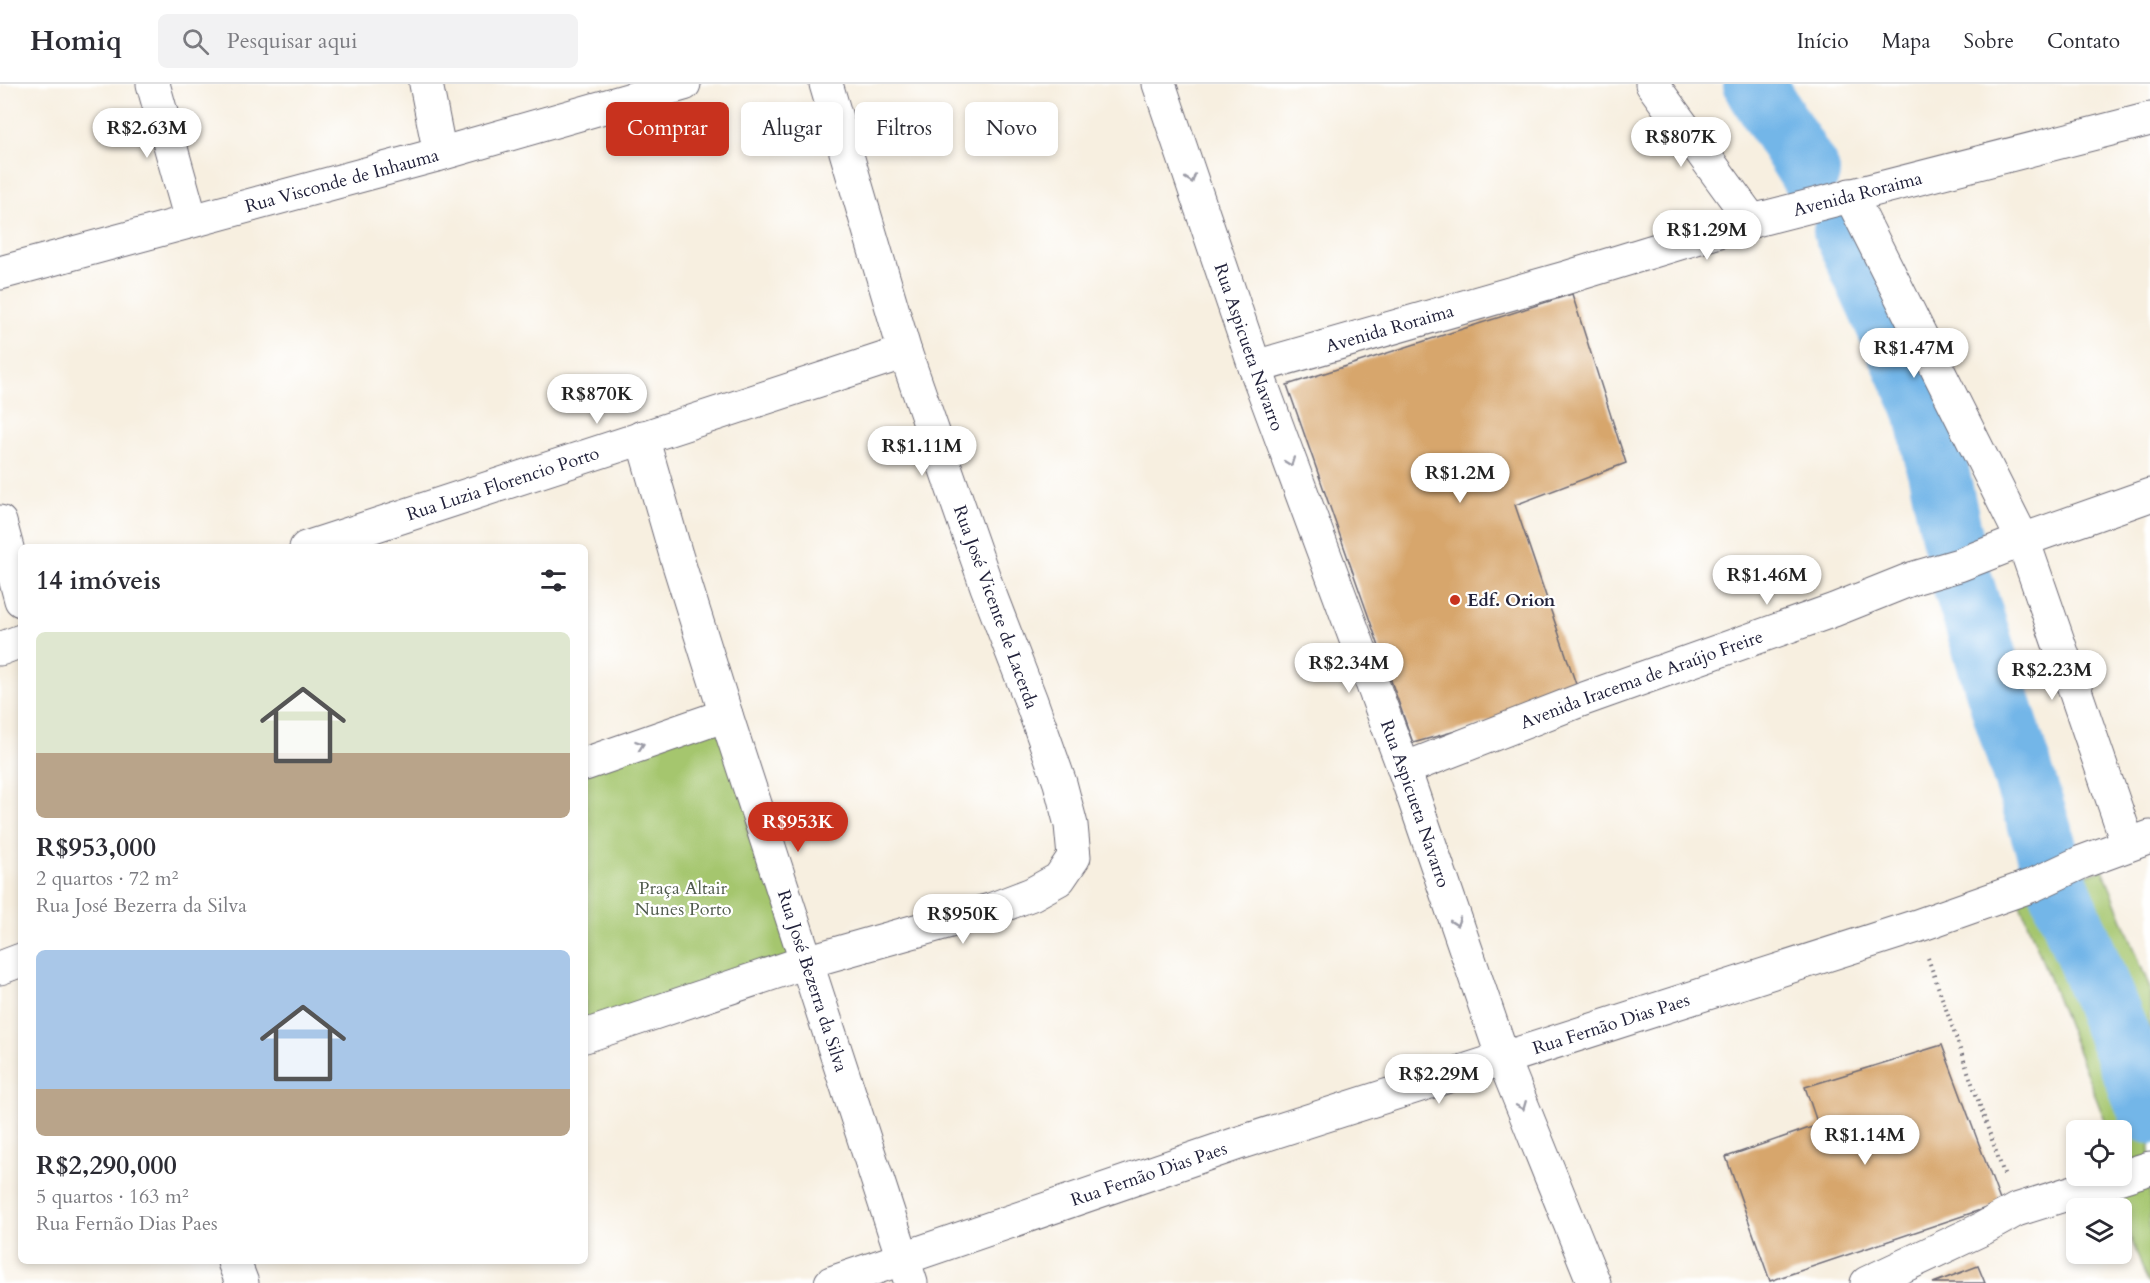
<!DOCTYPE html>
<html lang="pt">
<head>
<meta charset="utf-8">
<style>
  :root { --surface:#fff; --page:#f2f2f3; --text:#2b2b33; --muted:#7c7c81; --line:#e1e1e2; --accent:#c8321e }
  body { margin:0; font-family:Cardo,serif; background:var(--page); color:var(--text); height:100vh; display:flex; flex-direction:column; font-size:22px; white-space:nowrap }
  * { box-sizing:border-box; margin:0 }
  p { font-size:20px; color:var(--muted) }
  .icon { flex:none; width:33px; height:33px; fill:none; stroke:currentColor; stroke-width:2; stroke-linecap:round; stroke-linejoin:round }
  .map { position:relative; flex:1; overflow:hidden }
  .panel { position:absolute; left:18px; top:460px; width:570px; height:720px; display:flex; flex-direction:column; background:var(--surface); border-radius:9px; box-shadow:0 3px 9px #0003 }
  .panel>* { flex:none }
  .hud { position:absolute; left:606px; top:18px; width:570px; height:54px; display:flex; gap:12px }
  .fabs { position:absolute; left:2066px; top:1036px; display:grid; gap:12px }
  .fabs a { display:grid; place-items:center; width:66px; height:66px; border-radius:9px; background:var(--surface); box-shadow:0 3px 9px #0003; font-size:30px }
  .price { position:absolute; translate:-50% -51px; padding:0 14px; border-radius:21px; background:#fff; color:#222; font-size:20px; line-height:39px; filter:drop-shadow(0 2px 3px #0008) }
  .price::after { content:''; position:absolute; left:50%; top:36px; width:18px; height:14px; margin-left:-9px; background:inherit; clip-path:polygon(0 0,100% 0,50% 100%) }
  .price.on { background:var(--accent); color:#fff }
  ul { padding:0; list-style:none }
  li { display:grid; align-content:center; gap:12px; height:318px; padding:0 18px }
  li span { display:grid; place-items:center; height:186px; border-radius:9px; color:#555 }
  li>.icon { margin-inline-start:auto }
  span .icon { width:108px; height:108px; fill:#fffc; stroke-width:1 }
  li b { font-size:26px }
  h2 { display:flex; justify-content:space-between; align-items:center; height:72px; padding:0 18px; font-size:26px }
  .pill { padding:0 21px; border-radius:9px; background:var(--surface); box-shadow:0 3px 9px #0003; font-size:21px; line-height:54px }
  .pill.on { background:var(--accent); color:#fff }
  header { display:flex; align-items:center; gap:36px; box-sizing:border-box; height:84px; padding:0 30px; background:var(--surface); border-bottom:2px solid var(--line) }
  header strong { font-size:28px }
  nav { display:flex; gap:33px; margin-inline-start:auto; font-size:21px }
  .search { width:420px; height:54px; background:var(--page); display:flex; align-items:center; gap:15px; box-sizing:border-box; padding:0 21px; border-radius:9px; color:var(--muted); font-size:22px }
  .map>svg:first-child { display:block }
</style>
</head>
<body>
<header>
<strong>Homiq</strong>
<div class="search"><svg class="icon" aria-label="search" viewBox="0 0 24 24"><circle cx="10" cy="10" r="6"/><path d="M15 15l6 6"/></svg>Pesquisar aqui</div>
<nav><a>Início</a><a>Mapa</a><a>Sobre</a><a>Contato</a></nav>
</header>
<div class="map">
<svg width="2150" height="1199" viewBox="0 0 2150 1199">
  <rect width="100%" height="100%" fill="#fff"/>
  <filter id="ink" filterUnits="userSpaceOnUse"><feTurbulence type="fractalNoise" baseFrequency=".0167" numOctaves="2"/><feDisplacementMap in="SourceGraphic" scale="12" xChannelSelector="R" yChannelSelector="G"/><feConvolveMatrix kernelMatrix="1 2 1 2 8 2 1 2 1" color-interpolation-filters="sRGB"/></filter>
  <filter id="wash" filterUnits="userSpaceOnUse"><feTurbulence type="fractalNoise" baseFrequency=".008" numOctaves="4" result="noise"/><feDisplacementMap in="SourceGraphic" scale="24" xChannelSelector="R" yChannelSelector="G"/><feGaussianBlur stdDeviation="1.35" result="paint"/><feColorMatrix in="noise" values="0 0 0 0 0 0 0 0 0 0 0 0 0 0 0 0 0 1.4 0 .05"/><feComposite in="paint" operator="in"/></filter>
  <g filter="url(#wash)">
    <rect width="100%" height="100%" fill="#f7efe0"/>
    <path fill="#a5c66e" stroke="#647454" stroke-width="1.5" d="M 726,631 L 806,878 L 585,952 L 585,681 Z
      M 2103,785 L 2150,905 L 2150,1074 L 2121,1077 L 2121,1047 L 2109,1047 L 2018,815 Z
      M 2150,1099 L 2150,1199 L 2148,1199 L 2115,1113 Z"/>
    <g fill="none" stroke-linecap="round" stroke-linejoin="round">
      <path stroke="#73b6e8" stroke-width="62" d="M 1754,0 L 1809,88
        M 1844,147 L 1925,326 L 1961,494 L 2058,801 L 2150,1029"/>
    </g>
    <g id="blocks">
      <path fill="#d7a66c" d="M 1572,210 L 1626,379 L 1515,421 L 1580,612 L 1413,659 L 1287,301 Z
        M 1942,961 L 2001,1119 L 1770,1197 L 1726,1073 L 1818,1041 L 1805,1003 Z
        M 1978,1182 L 1985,1199 L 1933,1199 Z"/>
    </g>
  </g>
  <g filter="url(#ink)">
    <use href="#blocks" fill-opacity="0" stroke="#6d6a75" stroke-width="1.5"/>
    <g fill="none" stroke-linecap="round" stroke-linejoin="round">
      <g stroke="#6d6a75" stroke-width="35">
        <g id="street">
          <path d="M 153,0 L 191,136"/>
          <path d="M 426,0 L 440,70"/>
          <path id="s1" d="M 1159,0 L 1255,283 L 1404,685 L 1503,974 L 1594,1199"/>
          <path d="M 1652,0 L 1752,137"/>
          <path d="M 1850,111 L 2023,456 L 2128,760"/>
          <path id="s2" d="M 0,189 L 440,70 L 684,0"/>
          <path id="s3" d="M 1255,283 L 1565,194 L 1752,137 L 2150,35"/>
          <path id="s4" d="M 642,353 L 676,471 L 726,631 L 911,1199"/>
          <path d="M 0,438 L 21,516"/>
          <path id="s5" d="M 306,464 L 905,268"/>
          <path d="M 0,565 L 21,557"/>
          <path d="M 585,680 L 726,631"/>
          <path id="s6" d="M 1404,685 L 1581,616 L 1834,526 L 1914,494 L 1959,481 L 2023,456 L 2150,411"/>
          <path d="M 0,884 L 21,876"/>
          <path d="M 585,952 L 806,878 L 993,825 L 1032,810 L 1059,795 L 1074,773 L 1071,741 L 1060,699 L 1031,617 L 987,503 L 905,268 L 826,0"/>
          <path d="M 234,1178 L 242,1199"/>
          <path id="s7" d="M 831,1199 L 1239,1059 L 1917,842 L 2033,801 L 2082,778 L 2150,753"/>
          <path d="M 1867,1199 L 1982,1145 L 2016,1126 L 2150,1084"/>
        </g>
      </g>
      <path stroke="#6d6a75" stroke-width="4" stroke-dasharray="1.5 4.5" stroke-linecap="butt" d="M 1928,874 L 2005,1093"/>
      <use href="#street" stroke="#fff" stroke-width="33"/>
    </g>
    <defs><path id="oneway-chevron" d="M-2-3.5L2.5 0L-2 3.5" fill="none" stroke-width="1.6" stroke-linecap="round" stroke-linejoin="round" transform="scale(1.5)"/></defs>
    <g stroke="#9c9ca7">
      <use href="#oneway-chevron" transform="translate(1191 95) rotate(71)"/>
      <use href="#oneway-chevron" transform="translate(1290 378) rotate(70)"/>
      <use href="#oneway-chevron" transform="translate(640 661) rotate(-19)"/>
      <use href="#oneway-chevron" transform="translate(1456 838) rotate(71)"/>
      <use href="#oneway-chevron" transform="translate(1522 1022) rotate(68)"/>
    </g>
  </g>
  <circle fill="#c8321e" stroke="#fff" stroke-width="2" cx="1455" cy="516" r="6"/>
  <g text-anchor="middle" stroke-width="4.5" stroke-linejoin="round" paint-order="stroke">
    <g font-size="18" fill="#22223b" stroke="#fff">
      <text dy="6" stroke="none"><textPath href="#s2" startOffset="354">Rua Visconde de Inhauma</textPath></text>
      <text dy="6" stroke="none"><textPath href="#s3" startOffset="627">Avenida Roraima</textPath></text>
      <text dy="6" stroke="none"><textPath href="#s3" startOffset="140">Avenida Roraima</textPath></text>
      <text dy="6" stroke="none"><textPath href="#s1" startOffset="278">Rua Aspicueta Navarro</textPath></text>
      <text dy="6" stroke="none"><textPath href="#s5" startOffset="207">Rua Luzia Florencio Porto</textPath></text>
      <text transform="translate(996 523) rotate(70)" y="6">Rua José Vicente de Lacerda</text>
      <text dy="6" stroke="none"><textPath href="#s6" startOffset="254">Avenida Iracema de Araújo Freire</textPath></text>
      <text dy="6" stroke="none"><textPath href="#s1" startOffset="764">Rua Aspicueta Navarro</textPath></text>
      <text dy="6" stroke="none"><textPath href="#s4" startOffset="570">Rua José Bezerra da Silva</textPath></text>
      <text dy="6" stroke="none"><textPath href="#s7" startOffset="822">Rua Fernão Dias Paes</textPath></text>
      <text dy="6" stroke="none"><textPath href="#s7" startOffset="336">Rua Fernão Dias Paes</textPath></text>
    </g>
    <g font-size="18" font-weight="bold" fill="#22223b" stroke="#fff" text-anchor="start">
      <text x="1467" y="522">Edf. Orion</text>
    </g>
    <g font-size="18" fill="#505b4d" stroke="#fff">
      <text x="683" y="810">Praça Altair<tspan x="683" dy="21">Nunes Porto</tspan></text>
    </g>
  </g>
</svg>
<div class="fabs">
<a><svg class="icon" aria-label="locate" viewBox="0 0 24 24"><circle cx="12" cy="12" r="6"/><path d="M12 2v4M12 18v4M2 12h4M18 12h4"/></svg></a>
<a><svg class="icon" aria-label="layers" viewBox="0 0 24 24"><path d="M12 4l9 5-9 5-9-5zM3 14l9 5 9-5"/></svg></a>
</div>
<b class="price" style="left:147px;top:75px">R$2.63M</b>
<b class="price" style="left:1681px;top:84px">R$807K</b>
<b class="price" style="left:1707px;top:177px">R$1.29M</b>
<b class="price" style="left:1914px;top:295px">R$1.47M</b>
<b class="price" style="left:597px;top:341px">R$870K</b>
<b class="price" style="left:922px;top:393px">R$1.11M</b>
<b class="price" style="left:1460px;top:420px">R$1.2M</b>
<b class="price" style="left:1767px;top:522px">R$1.46M</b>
<b class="price" style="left:1349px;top:610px">R$2.34M</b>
<b class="price" style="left:2052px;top:617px">R$2.23M</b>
<b class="price on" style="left:798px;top:769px">R$953K</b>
<b class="price" style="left:963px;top:861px">R$950K</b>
<b class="price" style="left:1439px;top:1021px">R$2.29M</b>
<b class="price" style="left:1865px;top:1082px">R$1.14M</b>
<div class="hud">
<a class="pill on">Comprar</a>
<a class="pill">Alugar</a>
<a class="pill">Filtros</a>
<a class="pill">Novo</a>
</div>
<section class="panel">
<h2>14 imóveis<svg class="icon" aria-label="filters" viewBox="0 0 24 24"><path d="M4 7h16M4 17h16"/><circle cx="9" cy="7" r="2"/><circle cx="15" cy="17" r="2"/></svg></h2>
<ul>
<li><span style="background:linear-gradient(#dfe7d0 65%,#b9a48a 0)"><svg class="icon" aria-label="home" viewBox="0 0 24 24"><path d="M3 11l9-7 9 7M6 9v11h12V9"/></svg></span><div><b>R$953,000</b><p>2 quartos · 72 m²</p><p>Rua José Bezerra da Silva</p></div></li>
<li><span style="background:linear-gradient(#a9c7e8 75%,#b9a48a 0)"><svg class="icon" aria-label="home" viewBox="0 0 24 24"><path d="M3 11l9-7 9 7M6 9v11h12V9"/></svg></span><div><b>R$2,290,000</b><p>5 quartos · 163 m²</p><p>Rua Fernão Dias Paes</p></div></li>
</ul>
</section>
</div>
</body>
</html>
